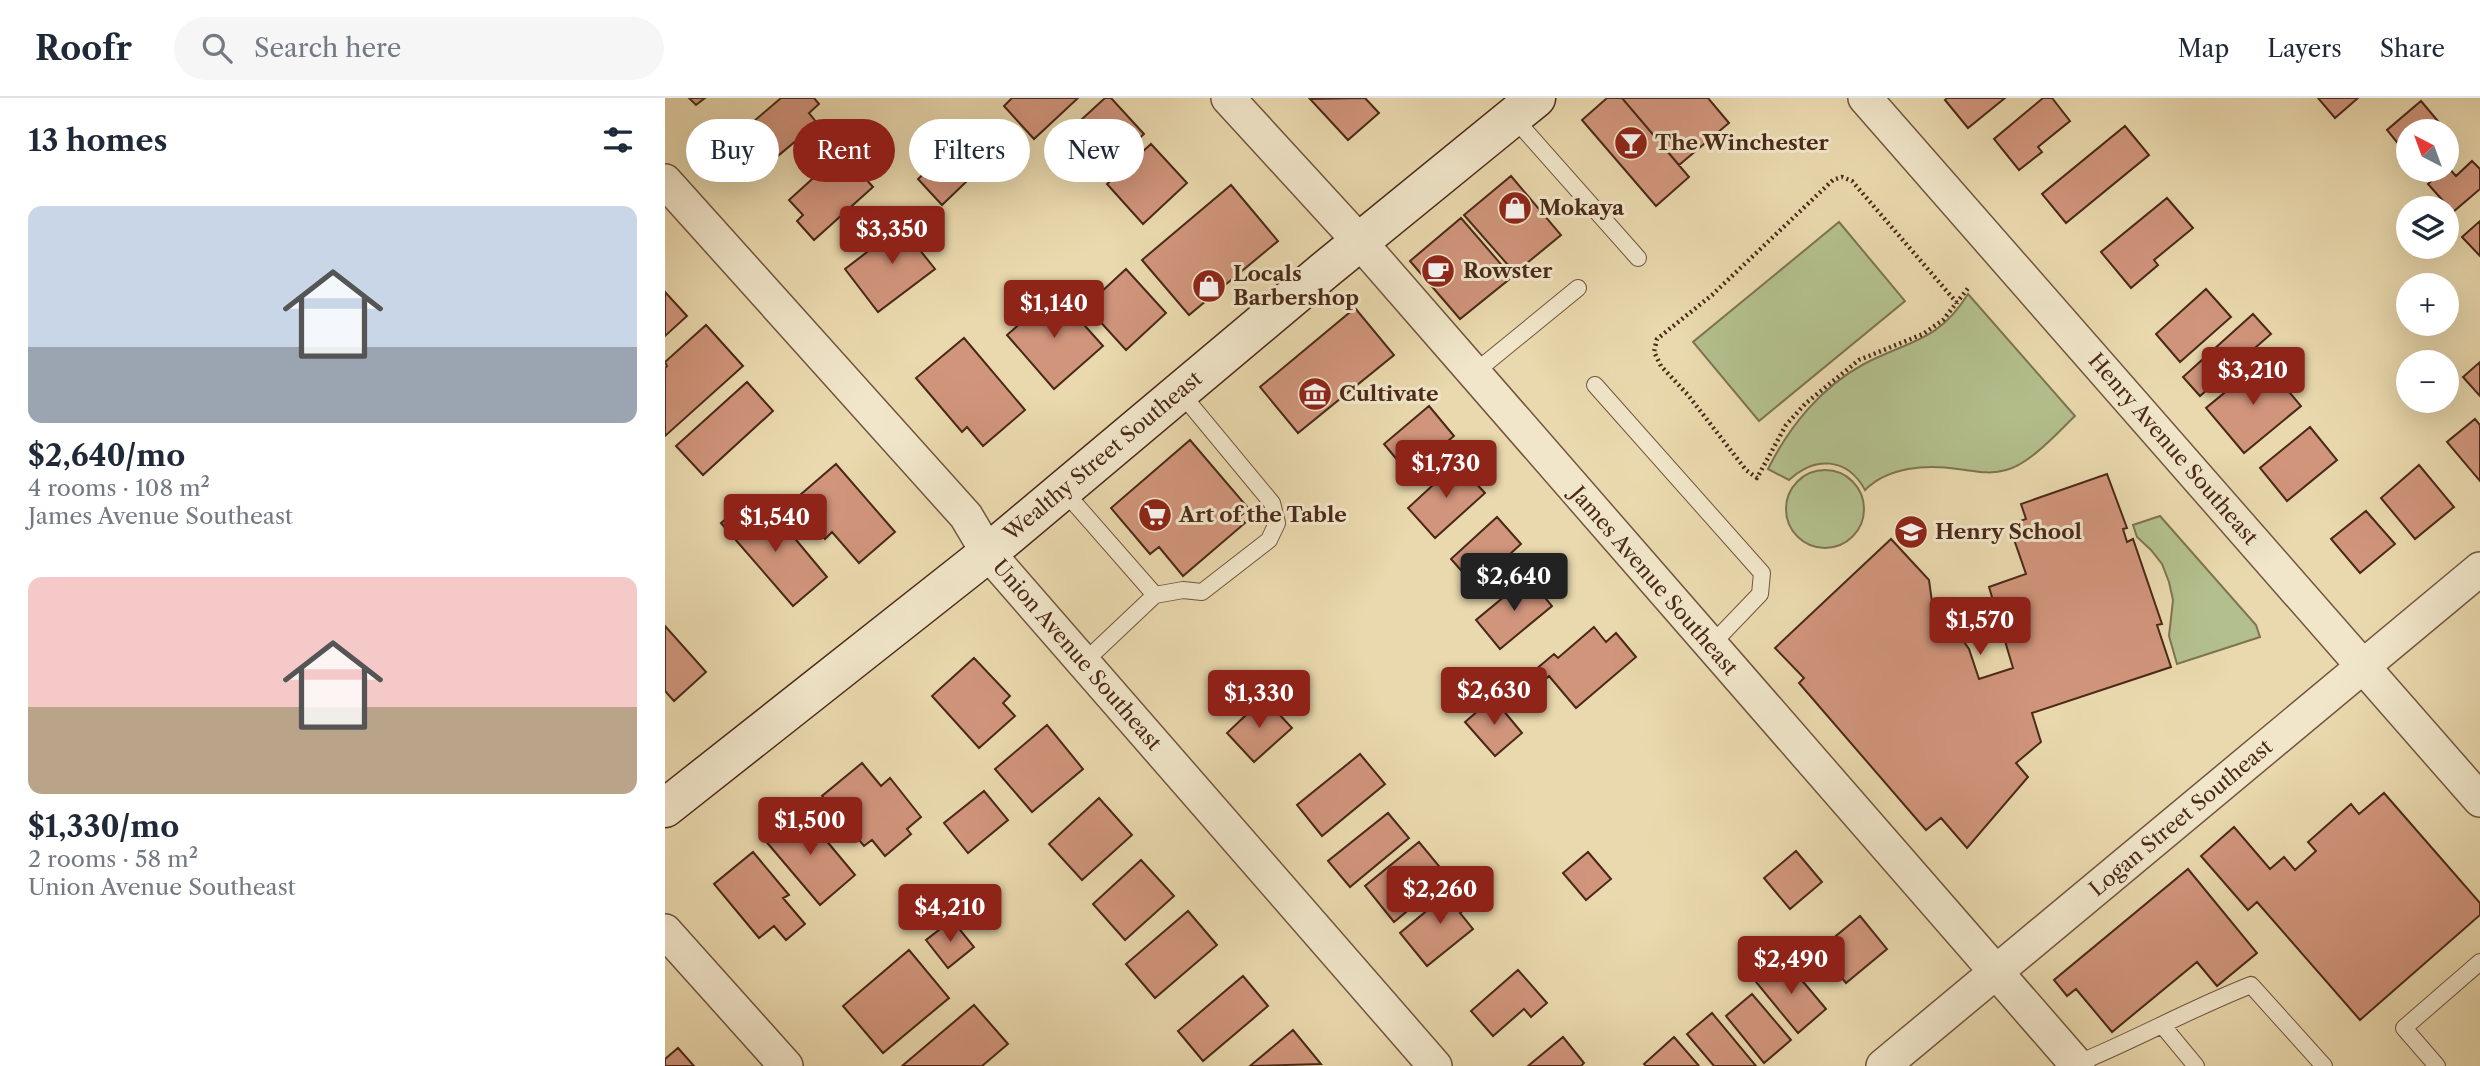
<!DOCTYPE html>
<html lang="en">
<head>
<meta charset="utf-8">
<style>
  :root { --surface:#fff; --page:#f6f6f7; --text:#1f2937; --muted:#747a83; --line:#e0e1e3; --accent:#8f2418 }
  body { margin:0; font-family:"Libre Caslon Text",serif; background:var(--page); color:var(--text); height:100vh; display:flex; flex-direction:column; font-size:26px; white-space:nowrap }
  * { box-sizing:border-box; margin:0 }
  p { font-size:23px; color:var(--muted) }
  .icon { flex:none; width:38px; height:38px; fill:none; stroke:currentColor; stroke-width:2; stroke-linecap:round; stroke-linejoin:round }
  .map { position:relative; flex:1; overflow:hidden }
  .drawer { display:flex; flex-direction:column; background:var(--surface); width:665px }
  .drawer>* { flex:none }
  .hud { position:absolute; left:21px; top:21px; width:665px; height:63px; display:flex; gap:14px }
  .needle { width:46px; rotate:319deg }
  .fabs { position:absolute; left:1731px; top:21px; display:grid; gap:14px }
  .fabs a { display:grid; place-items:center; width:63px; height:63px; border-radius:50%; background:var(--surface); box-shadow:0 7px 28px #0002; font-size:35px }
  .price { position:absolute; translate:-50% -60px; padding:0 16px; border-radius:7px; background:var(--accent); color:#fff; font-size:23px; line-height:46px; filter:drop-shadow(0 2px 4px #0008) }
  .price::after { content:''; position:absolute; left:50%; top:42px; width:21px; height:16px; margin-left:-10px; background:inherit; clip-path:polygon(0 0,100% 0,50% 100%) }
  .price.active { background:#222; color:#fff }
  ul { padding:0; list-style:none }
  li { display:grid; align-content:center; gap:14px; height:371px; padding:0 28px }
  li span { display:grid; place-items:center; height:217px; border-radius:14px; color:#555 }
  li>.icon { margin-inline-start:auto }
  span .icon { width:126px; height:126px; fill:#fffc; stroke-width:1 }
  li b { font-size:30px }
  h2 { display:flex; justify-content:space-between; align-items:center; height:84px; padding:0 28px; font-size:30px }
  .pill { padding:0 24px; border-radius:32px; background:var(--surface); box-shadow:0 7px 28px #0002; font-size:24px; line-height:63px }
  .pill.active { background:var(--accent); color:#fff }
  header { display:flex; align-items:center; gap:42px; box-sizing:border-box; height:98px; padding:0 35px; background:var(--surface); border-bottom:2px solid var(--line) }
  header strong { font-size:33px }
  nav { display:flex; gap:38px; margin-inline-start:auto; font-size:24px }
  .search { width:490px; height:63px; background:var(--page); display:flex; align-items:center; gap:18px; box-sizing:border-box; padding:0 24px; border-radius:38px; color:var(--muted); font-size:26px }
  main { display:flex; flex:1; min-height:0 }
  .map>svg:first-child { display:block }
</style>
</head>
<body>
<header>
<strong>Roofr</strong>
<div class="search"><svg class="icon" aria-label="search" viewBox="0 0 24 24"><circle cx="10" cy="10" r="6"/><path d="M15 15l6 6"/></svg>Search here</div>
<nav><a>Map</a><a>Layers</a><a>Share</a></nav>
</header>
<main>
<section class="drawer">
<h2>13 homes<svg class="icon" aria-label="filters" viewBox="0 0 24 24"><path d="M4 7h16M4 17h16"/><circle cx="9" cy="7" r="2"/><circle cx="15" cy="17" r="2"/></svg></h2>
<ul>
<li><span style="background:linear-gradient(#c9d6e8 65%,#9aa5b1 0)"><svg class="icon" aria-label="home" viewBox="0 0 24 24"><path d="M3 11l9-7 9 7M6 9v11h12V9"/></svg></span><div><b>$2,640/mo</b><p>4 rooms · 108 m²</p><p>James Avenue Southeast</p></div></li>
<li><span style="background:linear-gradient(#f6c9c9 60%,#b9a48a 0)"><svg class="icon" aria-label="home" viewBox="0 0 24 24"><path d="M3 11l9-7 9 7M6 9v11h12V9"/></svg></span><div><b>$1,330/mo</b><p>2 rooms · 58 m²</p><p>Union Avenue Southeast</p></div></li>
</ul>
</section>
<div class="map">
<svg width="1815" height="968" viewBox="0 0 1815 968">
  <rect width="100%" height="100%" fill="#ead9ae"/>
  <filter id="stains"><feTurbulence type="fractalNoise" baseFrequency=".00286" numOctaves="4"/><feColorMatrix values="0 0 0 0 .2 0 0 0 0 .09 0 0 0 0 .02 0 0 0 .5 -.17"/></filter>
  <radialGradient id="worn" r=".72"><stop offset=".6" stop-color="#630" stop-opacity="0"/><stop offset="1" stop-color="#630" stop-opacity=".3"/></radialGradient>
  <path fill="#b3c08d" stroke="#7e7452" stroke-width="2" d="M 1174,124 L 1240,203 L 1094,323 L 1028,244 Z
    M 1303,196 L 1410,318 C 1392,335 1365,366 1341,372 C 1325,377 1309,373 1293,371 C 1261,366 1223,369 1200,392 C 1182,359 1150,358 1124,382 L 1103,371 C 1124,329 1156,289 1199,266 C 1245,242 1273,244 1303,196 Z
    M1121 411a39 39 0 1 1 78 0a39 39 0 1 1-78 0Z
    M 1495,418 L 1591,527 L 1595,539 L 1512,566 L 1504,538 L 1508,502 L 1504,484 L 1497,466 L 1486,452 L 1472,439 L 1468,427 Z"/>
  <path fill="#d1957c" stroke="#4a2918" stroke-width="2" d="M 24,0 L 40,0 L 31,7 Z
    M 116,0 L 149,0 L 154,6 L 144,15 L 152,25 L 88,79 L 61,47 Z
    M 347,0 L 413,0 L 369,41 L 339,8 Z
    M 440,0 L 446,0 L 479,36 L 433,78 L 415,58 L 411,62 L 393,43 Z
    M 700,0 L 714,15 L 683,42 L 645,1 Z
    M 942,0 L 957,0 L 1024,79 L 991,108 L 917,22 Z
    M 957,0 L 1043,0 L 1064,25 L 1014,67 Z
    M 1282,0 L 1340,0 L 1303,30 L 1280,2 Z
    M 1378,0 L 1387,0 L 1405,23 L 1373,49 L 1377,54 L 1354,72 L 1329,41 Z
    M 1653,0 L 1693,0 L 1670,20 Z
    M 1756,3 L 1788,41 L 1782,47 L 1782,33 L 1743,33 L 1743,58 L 1722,32 Z
    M 1460,28 L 1484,57 L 1401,125 L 1377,96 Z
    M 486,46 L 522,85 L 478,126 L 442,86 Z
    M 177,54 L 208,89 L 149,142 L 132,123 L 138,117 L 124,102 Z
    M 277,59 L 301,84 L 277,107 L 253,81 Z
    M 1807,63 L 1815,71 L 1815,91 L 1788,114 L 1763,86 L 1778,72 L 1782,72 L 1782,68 L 1791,78 Z
    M 846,78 L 896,137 L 850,175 L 799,117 Z
    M 566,87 L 613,143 L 524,217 L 477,162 Z
    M 1502,100 L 1528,130 L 1489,162 L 1493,167 L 1466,190 L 1436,154 Z
    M 796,120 L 847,179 L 795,221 L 745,163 Z
    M 245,121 L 262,144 L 254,151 L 270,171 L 213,214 L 180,171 Z
    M 1815,123 L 1815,158 L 1797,139 Z
    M 461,171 L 501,215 L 461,252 L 421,208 Z
    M 1541,191 L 1566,219 L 1515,264 L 1491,236 Z
    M 382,193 L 400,214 L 404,210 L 438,248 L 389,291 L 342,237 L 365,217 L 361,212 Z
    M 0,194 L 22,218 L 0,238 Z
    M 690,210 L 729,257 L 633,335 L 595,289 Z
    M 1588,216 L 1606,236 L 1535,298 L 1518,279 Z
    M 41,227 L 78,268 L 0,338 L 0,270 L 2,268 L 0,264 Z
    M 299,240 L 360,312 L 318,348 L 302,329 L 297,334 L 251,280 Z
    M 1598,263 L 1636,308 L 1579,355 L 1541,310 Z
    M 1815,264 L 1815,298 L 1798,279 Z
    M 82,284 L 108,313 L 38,377 L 11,348 Z
    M 764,308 L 789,338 L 744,376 L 719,346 Z
    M 1810,321 L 1815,327 L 1815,383 L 1782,344 Z
    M 1645,329 L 1672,362 L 1622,403 L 1595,370 Z
    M 525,342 L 584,411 L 574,419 L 580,425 L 518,478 L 494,449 L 485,456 L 446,410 Z
    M 792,365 L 820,395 L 770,440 L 743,410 Z
    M 171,366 L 230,434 L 194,465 L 167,434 L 160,441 L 128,403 Z
    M 1754,367 L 1789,409 L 1750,441 L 1716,400 Z
    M 1442,376 L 1462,430 L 1458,431 L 1462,444 L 1468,441 L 1497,526 L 1492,527 L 1506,569 L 1367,615 L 1376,644 L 1351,665 L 1363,679 L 1302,750 L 1276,720 L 1261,732 L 1134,585 L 1139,580 L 1110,550 L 1226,441 L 1264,482 L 1268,511 L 1279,525 L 1292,534 L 1304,551 L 1314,581 L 1348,570 L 1324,489 L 1361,476 L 1344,427 L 1361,421 L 1356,406 Z
    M 81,404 L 107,434 L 117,425 L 162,479 L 128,508 L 56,425 Z
    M 1701,413 L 1730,446 L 1695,475 L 1666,441 Z
    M 832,419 L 856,446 L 810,488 L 786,461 Z
    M 863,479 L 887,508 L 835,551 L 811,522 Z
    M 0,528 L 41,574 L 9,603 L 0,593 Z
    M 929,529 L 941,544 L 951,535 L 971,559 L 911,610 L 884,578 L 872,589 L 863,578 L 889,556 L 893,560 Z
    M 309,560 L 345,598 L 338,605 L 350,618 L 314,650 L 267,598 Z
    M 599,600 L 627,630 L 589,664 L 562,635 Z
    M 828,600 L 857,635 L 830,658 L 800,624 Z
    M 382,627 L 418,671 L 367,714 L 330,671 Z
    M 695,656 L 720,686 L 657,738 L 632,707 Z
    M 197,665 L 216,688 L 225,680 L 256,719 L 242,731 L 246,736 L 220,758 L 207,742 L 199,748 L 157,698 Z
    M 319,693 L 343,722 L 303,755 L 279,725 Z
    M 1719,695 L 1815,805 L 1815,817 L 1695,922 L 1592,804 L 1583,812 L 1536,758 L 1569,729 L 1605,771 L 1619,759 L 1630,772 L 1651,753 L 1643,744 L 1686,706 L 1694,716 Z
    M 434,700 L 467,737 L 417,782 L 384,746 Z
    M 135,711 L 190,777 L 155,807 L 99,741 Z
    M 723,715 L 744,740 L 685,789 L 663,763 Z
    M 754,744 L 783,779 L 729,824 L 700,788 Z
    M 1131,753 L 1157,784 L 1125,811 L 1099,780 Z
    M 88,754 L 124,797 L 118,800 L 140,826 L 121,842 L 109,828 L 94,840 L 49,786 Z
    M 923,754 L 946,781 L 921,802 L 898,775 Z
    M 476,762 L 509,798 L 460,842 L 428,806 Z
    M 1523,771 L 1592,855 L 1552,888 L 1532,864 L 1447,934 L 1411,891 L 1402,898 L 1389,882 Z
    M 794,786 L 809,804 L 795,815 L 808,831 L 762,868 L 735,835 Z
    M 523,813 L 552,847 L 490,900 L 461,866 Z
    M 1195,818 L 1222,851 L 1181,885 L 1154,852 Z
    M 287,822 L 309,849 L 283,870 L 261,842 Z
    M 244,852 L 284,900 L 218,955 L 178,908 Z
    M 1119,861 L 1161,911 L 1133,935 L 1091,884 Z
    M 853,872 L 882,905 L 866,919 L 859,911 L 828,938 L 806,913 Z
    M 578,878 L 603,908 L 538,963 L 513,933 Z
    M 1087,896 L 1126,942 L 1099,965 L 1061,918 Z
    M 309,907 L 343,946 L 317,968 L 237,968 Z
    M 1047,915 L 1091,968 L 1049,968 L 1022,936 Z
    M 628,932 L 656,966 L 585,968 Z
    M 898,939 L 919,965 L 916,968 L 863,968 Z
    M 1009,939 L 1034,968 L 981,968 L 979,966 Z
    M 13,950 L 29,968 L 0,968 L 0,961 Z"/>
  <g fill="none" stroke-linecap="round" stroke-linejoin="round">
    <g stroke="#72553e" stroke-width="18">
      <path id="service" d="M 848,19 L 973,160
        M 809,275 L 913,190
        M 930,287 L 1097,475 L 1095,496 L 1046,547
        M 398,392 L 490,497 L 518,492 L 537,494 L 604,442 L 612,425 L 607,405 L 515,294
        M 418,565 L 490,497
        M 1497,927 L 1531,968
        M 1411,966 C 1470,942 1527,910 1586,887 L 1659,968
        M 1772,968 L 1739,930 L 1815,864"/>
    </g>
    <g stroke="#72553e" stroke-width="36">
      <path id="minor" d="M 563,0 L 695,144 L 1413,968
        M 1200,0 L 1815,702
        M 0,83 L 301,418 L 323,455 L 770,968
        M 0,833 L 121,968
        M 1218,968 L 1815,471"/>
    </g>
    <g stroke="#4a2918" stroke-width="41">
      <path id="secondary" d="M 0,710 L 323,455 L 660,172 L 871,0"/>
    </g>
    <path stroke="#4a2918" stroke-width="4.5" stroke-dasharray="2 3.5" stroke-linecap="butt" d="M 1292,205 L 1187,83 L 1177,79 L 1168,82 L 1047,197 L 992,241 L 989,254 L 996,268 L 1023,297 L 1081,372 L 1092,380 L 1121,327 L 1141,305 L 1194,262 L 1258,236 L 1278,222 L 1304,189"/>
    <use href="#service" stroke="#f1e6ca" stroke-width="16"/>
    <use href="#minor" stroke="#f1e6ca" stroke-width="33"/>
    <use href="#secondary" stroke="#f1e6ca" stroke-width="38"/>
  </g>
  <defs>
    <g id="bar-disc" transform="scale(1.75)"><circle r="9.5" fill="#8f2418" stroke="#f1e6ca"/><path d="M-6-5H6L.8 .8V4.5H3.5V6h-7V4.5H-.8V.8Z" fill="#fff"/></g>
    <g id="shop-disc" transform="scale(1.75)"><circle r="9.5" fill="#8f2418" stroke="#f1e6ca"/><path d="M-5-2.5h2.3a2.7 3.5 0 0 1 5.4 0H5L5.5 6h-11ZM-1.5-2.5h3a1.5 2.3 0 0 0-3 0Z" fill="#fff"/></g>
    <g id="cafe-disc" transform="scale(1.75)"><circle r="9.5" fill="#8f2418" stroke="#f1e6ca"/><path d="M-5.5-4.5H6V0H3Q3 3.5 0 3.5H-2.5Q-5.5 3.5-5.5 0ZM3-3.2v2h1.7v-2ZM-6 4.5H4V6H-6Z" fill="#fff"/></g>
    <g id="museum-disc" transform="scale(1.75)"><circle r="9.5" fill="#8f2418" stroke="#f1e6ca"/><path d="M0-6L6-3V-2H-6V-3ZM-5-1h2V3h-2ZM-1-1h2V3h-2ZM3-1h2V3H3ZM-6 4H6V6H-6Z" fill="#fff"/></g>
    <g id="supermarket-disc" transform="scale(1.75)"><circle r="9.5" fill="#8f2418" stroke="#f1e6ca"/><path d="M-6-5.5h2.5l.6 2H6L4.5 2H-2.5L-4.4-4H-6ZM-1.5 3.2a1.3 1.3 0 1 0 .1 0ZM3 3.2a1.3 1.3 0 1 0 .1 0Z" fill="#fff"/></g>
    <g id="school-disc" transform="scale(1.75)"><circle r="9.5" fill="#8f2418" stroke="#f1e6ca"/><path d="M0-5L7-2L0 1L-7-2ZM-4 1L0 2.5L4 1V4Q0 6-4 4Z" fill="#fff"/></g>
  </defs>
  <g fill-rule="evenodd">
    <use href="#bar-disc" x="966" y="45"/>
    <use href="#shop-disc" x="850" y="110"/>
    <use href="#cafe-disc" x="773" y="173"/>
    <use href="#shop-disc" x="544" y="188"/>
    <use href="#museum-disc" x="650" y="296"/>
    <use href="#supermarket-disc" x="490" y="417"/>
    <use href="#school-disc" x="1246" y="434"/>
  </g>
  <g text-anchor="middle" stroke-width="6" stroke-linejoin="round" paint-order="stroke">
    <g font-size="21" font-weight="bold" fill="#4a2918" stroke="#f1e6ca" text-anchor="start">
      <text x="990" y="52">The Winchester</text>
      <text x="874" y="117">Mokaya</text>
      <text x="798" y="180">Rowster</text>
      <text x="568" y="183">Locals<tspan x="568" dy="24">Barbershop</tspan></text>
      <text x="674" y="303">Cultivate</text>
      <text x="514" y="424">Art of the Table</text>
      <text x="1270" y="441">Henry School</text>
    </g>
    <g font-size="21" fill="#4a2918" stroke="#f1e6ca">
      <text transform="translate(1508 351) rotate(49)" y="7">Henry Avenue Southeast</text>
      <text transform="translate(438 358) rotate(-40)" y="7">Wealthy Street Southeast</text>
      <text transform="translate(989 483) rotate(49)" y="7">James Avenue Southeast</text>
      <text transform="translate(412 557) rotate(49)" y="7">Union Avenue Southeast</text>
      <text transform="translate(1516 720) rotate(-40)" y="7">Logan Street Southeast</text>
    </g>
  </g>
  <rect width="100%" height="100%" filter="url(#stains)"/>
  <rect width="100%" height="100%" fill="url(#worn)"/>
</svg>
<div class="fabs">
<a><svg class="needle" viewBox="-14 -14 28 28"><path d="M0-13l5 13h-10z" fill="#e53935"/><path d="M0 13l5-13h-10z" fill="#747a83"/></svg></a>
<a><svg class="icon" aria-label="layers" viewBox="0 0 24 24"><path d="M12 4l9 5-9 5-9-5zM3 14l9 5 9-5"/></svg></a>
<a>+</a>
<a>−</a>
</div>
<b class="price" style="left:227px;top:168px">$3,350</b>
<b class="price" style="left:389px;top:242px">$1,140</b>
<b class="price" style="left:1588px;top:309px">$3,210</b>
<b class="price" style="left:781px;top:402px">$1,730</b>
<b class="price" style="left:110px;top:456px">$1,540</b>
<b class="price active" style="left:849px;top:515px">$2,640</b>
<b class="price" style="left:1315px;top:559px">$1,570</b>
<b class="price" style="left:829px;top:629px">$2,630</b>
<b class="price" style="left:594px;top:632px">$1,330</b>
<b class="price" style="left:145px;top:759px">$1,500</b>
<b class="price" style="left:775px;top:828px">$2,260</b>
<b class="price" style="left:285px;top:846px">$4,210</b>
<b class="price" style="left:1126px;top:898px">$2,490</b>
<div class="hud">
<a class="pill">Buy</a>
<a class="pill active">Rent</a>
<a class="pill">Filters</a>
<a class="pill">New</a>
</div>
</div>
</main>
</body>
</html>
